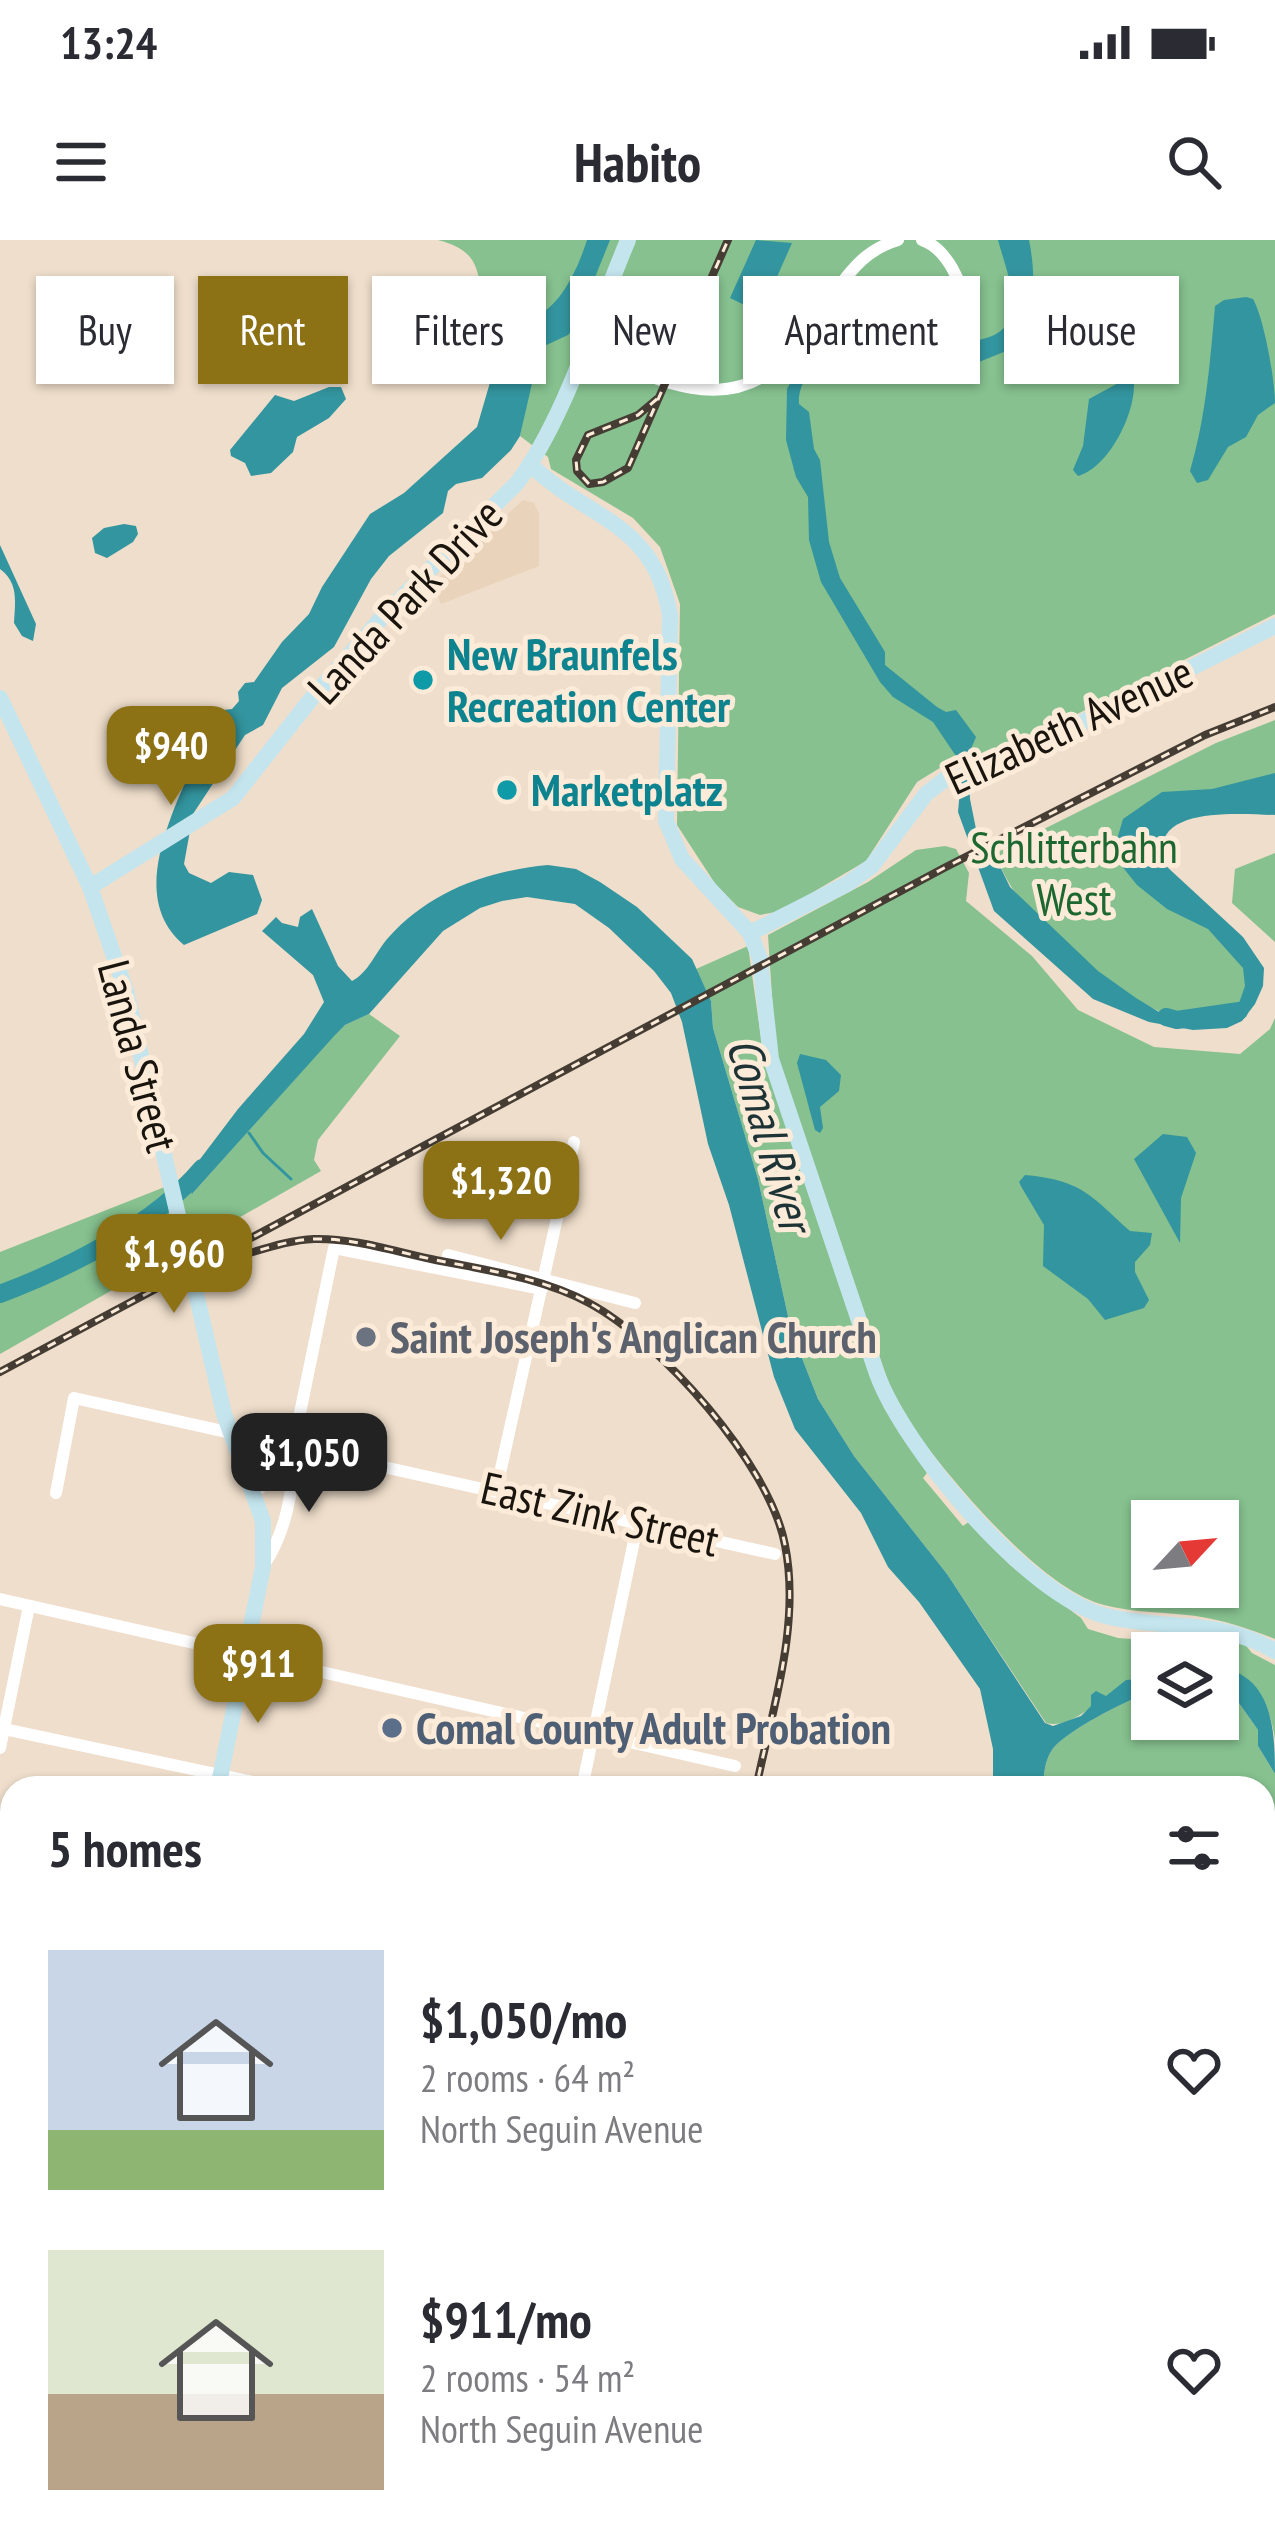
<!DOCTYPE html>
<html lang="en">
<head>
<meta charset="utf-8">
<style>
  :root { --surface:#fff; --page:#f2f2f3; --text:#2b2b33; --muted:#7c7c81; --accent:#8c7215 }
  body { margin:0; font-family:"PT Sans Narrow",sans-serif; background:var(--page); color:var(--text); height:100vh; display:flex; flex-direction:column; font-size:45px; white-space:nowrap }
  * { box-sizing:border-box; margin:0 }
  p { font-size:39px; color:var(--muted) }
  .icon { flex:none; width:66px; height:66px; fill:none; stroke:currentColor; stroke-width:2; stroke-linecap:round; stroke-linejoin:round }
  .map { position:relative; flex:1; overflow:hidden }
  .details { position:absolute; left:0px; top:1536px; width:1275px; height:771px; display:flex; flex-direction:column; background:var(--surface); border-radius:36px 36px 0 0; box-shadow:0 3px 9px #0004 }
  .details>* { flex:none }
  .top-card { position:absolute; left:36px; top:36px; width:1203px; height:108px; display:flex; gap:24px }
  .needle { width:78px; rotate:64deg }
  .controls { position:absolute; left:1131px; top:1260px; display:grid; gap:24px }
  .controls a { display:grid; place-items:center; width:108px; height:108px; border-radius:0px; background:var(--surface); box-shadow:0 3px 9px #0004; font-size:60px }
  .price { position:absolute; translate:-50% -102px; padding:0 27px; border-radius:24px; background:var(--accent); color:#fff; font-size:39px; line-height:78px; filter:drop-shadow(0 3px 6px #0008) }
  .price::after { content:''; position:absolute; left:50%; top:72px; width:36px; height:27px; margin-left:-18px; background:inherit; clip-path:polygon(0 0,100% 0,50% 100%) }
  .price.active { background:#222; color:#fff }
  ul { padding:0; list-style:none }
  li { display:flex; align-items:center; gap:36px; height:300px; padding:0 48px }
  li span { display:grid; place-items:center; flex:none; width:336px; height:240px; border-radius:0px; color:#555 }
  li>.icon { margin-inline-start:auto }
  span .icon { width:144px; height:144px; fill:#fffc; stroke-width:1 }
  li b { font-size:51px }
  h2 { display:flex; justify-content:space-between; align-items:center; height:144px; padding:0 48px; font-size:51px }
  .pill { padding:0 42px; border-radius:0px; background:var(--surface); box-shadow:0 3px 9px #0004; font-size:42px; line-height:108px }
  .pill.active { background:var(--accent); color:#fff }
  .status { display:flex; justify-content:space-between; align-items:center; height:84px; padding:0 60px; background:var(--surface); direction:ltr }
  .status svg { height:33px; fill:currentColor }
  header { display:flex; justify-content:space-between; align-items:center; height:156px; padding:0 48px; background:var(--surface); font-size:54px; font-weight:600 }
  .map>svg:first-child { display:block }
</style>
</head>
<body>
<div class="status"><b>13:24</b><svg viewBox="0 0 49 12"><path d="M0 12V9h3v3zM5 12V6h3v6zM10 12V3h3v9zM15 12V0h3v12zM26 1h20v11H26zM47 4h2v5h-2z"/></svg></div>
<header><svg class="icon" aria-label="menu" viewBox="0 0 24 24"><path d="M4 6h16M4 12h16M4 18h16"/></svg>Habito<svg class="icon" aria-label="search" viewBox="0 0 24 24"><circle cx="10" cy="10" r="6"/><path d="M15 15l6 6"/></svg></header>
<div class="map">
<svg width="1275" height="2305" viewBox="0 0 1275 2305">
  <rect width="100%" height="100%" fill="#efdecb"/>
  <path fill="#e9d3ba" d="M 523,260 L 534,263 L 539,274 L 539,326 L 441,364 L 433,343 Z"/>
  <path fill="#86c18f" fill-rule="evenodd" d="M 438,0 L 1275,0 L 1275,374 L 1008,509 L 943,526 L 917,542 L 866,621 L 781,671 L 760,675 L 738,667 L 716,645 L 677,585 L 680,364 L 660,307 L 633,278 L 551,229 L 548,217 L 520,196 L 536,118 L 483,69 C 478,30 480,11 438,0 Z
    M 1275,480 L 1275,538 L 1161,559 L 1123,590 L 1250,727 L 1245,761 C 1222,778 1191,782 1164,773 C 1122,759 1038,684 1012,648 C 1005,637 1000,625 994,614 L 1216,503 Z
    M 945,606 L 956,609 L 969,633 L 966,661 L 1032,716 L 1078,770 L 1154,807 L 1240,814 L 1270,789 L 1275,778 L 1275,1399 C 1250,1389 1223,1380 1196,1376 C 1166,1372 1134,1373 1104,1365 C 1036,1348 935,1222 896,1164 L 776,818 L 768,695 L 868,642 L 916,610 ZM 1152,1281 L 1218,1281 L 1218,1347 L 1152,1347 Z
    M 1275,613 L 1275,702 L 1232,663 L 1235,629 Z
    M 748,706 L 764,819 L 884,1168 L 927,1233 L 923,1238 L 963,1286 L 970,1281 L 1010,1325 L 1081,1378 L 1088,1389 L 1118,1398 L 1158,1401 L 1160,1389 L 1243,1402 L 1252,1413 L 1275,1425 L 1275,1499 C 1269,1463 1257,1433 1218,1427 L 1218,1413 L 1152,1413 L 1152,1437 C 1111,1438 1080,1492 1046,1483 L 947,1334 L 854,1216 L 818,1159 L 791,1090 L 758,939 L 713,788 L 711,761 L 696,729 Z
    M 369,774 L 400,796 L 318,900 L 314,920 L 321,931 L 0,1114 L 0,1012 L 185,939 L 193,953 L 334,795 L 345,785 Z
    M 1218,1448 L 1229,1449 L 1258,1490 L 1258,1506 L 1275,1534 L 1275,2005 L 1263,2024 L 1263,1548 L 1044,1548 C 1043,1536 1045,1520 1052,1510 C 1064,1492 1130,1458 1152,1452 L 1152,1479 L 1218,1479 Z
    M 1263,2162 L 1275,2169 L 1275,2305 L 1027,2305 L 1029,2295 L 1263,2295 Z"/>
  <path fill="#33959f" d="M 587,0 L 610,0 L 575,87 L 568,95 L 540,108 L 520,196 L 511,210 L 482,238 L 456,244 L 448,251 L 443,273 L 389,316 L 371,339 L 334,407 L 282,448 L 263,485 L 245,495 L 193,574 L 184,624 L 189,633 L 211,643 L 229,632 L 253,635 L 262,660 L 257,674 L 184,705 C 116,648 193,542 211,477 L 215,471 L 232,469 L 239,461 L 238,452 L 245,443 L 254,442 L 282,402 L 309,374 L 322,347 L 370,274 L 404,253 L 477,187 L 505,91 C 516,79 525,83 539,75 C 564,61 579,25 587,0 Z
    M 756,0 L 792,3 L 761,73 L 730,58 Z
    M 998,0 L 1029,0 C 1037,40 1034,70 1016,107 L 974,124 L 961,119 L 953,102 C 942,97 929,89 917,87 C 876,80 796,117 799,164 L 809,172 L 814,209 L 820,220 L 829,302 L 840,338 L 885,412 L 885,425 L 937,467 L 946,472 L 956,470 L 976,497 L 968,516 L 970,559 L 978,599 L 994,614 L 1010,647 L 1098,731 L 1136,758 L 1159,772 L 1202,782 L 1231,771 L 1239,763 L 1245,746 L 1243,728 L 1208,689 L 1167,669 L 1137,645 L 1121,625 L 1118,596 L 1123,579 L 1162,552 L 1212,549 L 1275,533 L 1275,575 C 1237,574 1145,565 1165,625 L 1243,697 L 1264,728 L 1263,746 L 1255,764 L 1242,781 L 1227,788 L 1193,790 L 1149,782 L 1093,759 L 994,671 L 958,572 L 961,539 L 958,519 L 933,482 L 893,457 L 880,442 L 821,342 L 809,300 L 808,257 L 796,237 L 786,200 L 787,149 L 798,128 L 811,111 L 865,70 L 894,65 L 922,68 L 966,92 L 972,101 C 1035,94 1008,38 998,0 Z
    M 1246,57 L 1253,59 C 1264,78 1275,140 1275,163 L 1258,175 L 1246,197 L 1228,207 L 1208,240 L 1197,243 L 1190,231 C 1206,177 1210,123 1215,66 L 1224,60 Z
    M 1133,135 C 1140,166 1110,228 1078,236 L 1073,230 L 1083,206 L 1089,159 Z
    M 329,147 L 341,147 L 346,159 L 329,178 L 297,197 L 293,212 L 271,233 L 251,236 L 245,223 L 231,216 L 230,210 L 275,155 L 294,161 Z
    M 124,284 L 136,286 L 138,294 L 133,302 L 107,318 L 95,313 L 92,298 L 104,288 Z
    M 0,305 L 36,384 L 33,401 L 22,396 L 14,383 C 15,362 19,343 0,329 Z
    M 548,625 L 576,629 L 600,642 L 637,667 L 692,719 L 711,761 L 713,788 L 758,939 L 791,1090 L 818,1159 L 854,1216 L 947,1334 L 1045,1483 L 1053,1486 L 1081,1476 L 1091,1466 L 1091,1455 L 1096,1451 L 1106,1456 L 1126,1440 L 1152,1438 L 1152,1452 C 1130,1458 1064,1492 1052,1510 C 1045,1520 1043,1536 1044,1548 L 993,1548 L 993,1509 L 980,1449 L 919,1362 L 888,1327 L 861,1273 L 795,1189 L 774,1137 L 729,965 L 708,904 L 682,782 L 671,753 L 654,731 L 609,688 L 575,664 L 527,657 L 502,661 L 480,668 L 443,691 L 369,774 L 345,785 L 335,795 L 192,954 L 185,939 L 238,869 L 304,794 L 324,762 L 313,735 L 262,691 L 276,677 L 282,683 L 298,687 L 300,677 L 312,669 L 338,726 L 352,741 C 369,732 375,713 388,698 C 430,651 486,631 548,625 Z
    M 800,814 L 826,820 L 841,835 L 839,851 L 820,867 L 823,888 L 820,893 L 815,890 L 797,823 Z
    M 1163,894 L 1187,897 L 1196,913 L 1181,958 L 1180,1003 L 1134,919 Z
    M 1025,935 C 1082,940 1091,956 1130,991 L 1152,993 L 1150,1005 L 1135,1022 L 1135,1032 L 1149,1060 L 1144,1068 L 1105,1080 L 1088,1059 L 1043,1026 L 1044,985 L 1022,948 L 1019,942 Z
    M 1218,1427 C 1272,1435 1275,1488 1275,1534 L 1258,1506 L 1258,1490 L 1229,1449 L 1218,1448 Z"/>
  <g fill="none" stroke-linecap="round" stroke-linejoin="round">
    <path stroke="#33959f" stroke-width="3" d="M 249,893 L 263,913 L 291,939"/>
    <path stroke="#33959f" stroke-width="18" d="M 1166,777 L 1177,780 L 1239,771
      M 0,1054 C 69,1028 154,985 202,928"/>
    <path stroke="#fff" stroke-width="12" d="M 922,0 C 946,8 966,46 964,72 C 963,88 955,104 947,118
      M 585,108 C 644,134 719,177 777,126 C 800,106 817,76 835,52 C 853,27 868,9 898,0
      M 448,1015 L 635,1063
      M 496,1251 L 574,902
      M 255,1252 L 275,1236 L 292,1208
      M 56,1253 L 74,1158 L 775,1314
      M 264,1325 C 286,1292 295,1246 293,1207 L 334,1008 L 542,1049
      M 0,1359 L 735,1526
      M 0,1488 L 281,1548
      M 0,1508 L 29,1366
      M 582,1548 L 638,1282
      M 1263,2053 L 1275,2034
      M 0,2218 L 12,2220
      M 347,2295 L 393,2305
      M 534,2295 L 579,2305
      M 283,2305 L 285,2295
      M 504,2305 L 506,2295
      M 844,2305 L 846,2295"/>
    <path stroke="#c4e5ee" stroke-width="16" d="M 531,225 C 589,281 655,281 670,376 L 666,581 L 682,619 L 750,693 L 847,644 L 872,626 L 926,554 L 948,537 L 1021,513 L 1275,386
      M 0,458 L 90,647 L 126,751 L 224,1174 L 263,1281 L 263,1327 L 218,1548
      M 90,647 L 233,558 L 311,459 L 385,374 L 517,243 C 564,181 597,73 628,0
      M 750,693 L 760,719 L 771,819 L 877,1134 C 905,1209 1027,1356 1106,1376 C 1165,1391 1217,1377 1275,1411
      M 0,1712 L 12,1715
      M 1263,2055 L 1275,2062
      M 58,2305 L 60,2295"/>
    <g stroke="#453d34" stroke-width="8">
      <path id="rail" d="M 657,159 L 638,175 L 588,195 L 576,220 L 577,231 L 589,244 L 603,242 L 628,228 L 728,0
        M 243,1015 C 267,1008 290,1000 314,999 C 354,998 393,1011 431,1019 C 484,1030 541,1037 589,1063 C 660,1101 770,1224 785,1305 C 801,1385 772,1470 756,1548
        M 0,1132 L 944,628 L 1205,495 L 1275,467"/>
    </g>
    <use href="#rail" stroke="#fcebd8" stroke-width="3" stroke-dasharray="9" stroke-linecap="butt"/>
  </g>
  <g fill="#0f9aa8" stroke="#fcebd8" stroke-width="4.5">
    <circle cx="423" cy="440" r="12"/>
    <circle cx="507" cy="550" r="12"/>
  </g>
  <circle fill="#6b7280" stroke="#fcebd8" stroke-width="4.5" cx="366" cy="1097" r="12"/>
  <circle fill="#5c6f8a" stroke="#fcebd8" stroke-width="4.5" cx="392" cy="1488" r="12"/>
  <g text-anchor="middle" stroke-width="10" stroke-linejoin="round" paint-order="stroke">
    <g font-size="45" fill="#19140d" stroke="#fcebd8">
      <text transform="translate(405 361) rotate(-47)" y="16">Landa Park Drive</text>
      <text transform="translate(1069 485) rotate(-25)" y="16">Elizabeth Avenue</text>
      <text transform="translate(138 816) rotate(75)" y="16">Landa Street</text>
      <text transform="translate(600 1274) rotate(13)" y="16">East Zink Street</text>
    </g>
    <g font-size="45" font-weight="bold" fill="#0d838f" stroke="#fcebd8" text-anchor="start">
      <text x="447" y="430">New Braunfels<tspan x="447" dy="52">Recreation Center</tspan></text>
      <text x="531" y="566">Marketplatz</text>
    </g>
    <g font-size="45" fill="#1d6831" stroke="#fcebd8">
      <text x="1074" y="623">Schlitterbahn<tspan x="1074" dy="52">West</tspan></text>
    </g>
    <g font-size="45" font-weight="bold" fill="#5b616d" stroke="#fcebd8" text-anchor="start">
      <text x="390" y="1113">Saint Joseph's Anglican Church</text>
    </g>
    <g font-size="45" font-weight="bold" fill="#4e5e75" stroke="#fcebd8" text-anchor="start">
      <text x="416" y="1504">Comal County Adult Probation</text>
    </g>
    <g font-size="48" font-style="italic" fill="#1d3336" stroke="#fcebd8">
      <text transform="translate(770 894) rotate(74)" y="17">Comal River</text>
    </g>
  </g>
</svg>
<div class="controls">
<a><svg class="needle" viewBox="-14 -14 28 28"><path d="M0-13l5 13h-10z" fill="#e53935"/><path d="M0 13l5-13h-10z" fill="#7c7c81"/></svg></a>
<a><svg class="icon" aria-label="layers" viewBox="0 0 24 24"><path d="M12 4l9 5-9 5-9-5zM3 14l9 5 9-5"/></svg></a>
</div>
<b class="price" style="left:171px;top:568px">$940</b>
<b class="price" style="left:501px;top:1003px">$1,320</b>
<b class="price" style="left:174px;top:1076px">$1,960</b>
<b class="price active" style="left:309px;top:1275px">$1,050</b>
<b class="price" style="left:258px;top:1486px">$911</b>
<div class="top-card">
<a class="pill">Buy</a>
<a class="pill active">Rent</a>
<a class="pill">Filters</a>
<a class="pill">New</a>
<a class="pill">Apartment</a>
<a class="pill">House</a>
</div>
<section class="details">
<h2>5 homes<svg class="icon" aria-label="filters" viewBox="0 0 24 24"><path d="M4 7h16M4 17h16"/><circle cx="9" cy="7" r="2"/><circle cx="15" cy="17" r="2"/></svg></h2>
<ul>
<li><span style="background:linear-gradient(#c9d6e8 75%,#8fb573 0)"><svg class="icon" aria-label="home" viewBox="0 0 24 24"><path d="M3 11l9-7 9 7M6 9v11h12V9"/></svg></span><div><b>$1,050/mo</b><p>2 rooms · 64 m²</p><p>North Seguin Avenue</p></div><svg class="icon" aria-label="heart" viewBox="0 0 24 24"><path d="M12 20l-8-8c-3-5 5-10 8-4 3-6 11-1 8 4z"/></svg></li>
<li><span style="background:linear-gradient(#dfe7d0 60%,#b9a48a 0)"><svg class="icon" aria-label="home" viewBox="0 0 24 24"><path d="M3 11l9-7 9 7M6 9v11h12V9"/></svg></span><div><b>$911/mo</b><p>2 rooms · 54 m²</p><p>North Seguin Avenue</p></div><svg class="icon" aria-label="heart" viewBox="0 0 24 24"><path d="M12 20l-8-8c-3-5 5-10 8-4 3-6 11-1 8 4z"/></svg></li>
</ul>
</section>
</div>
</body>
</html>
